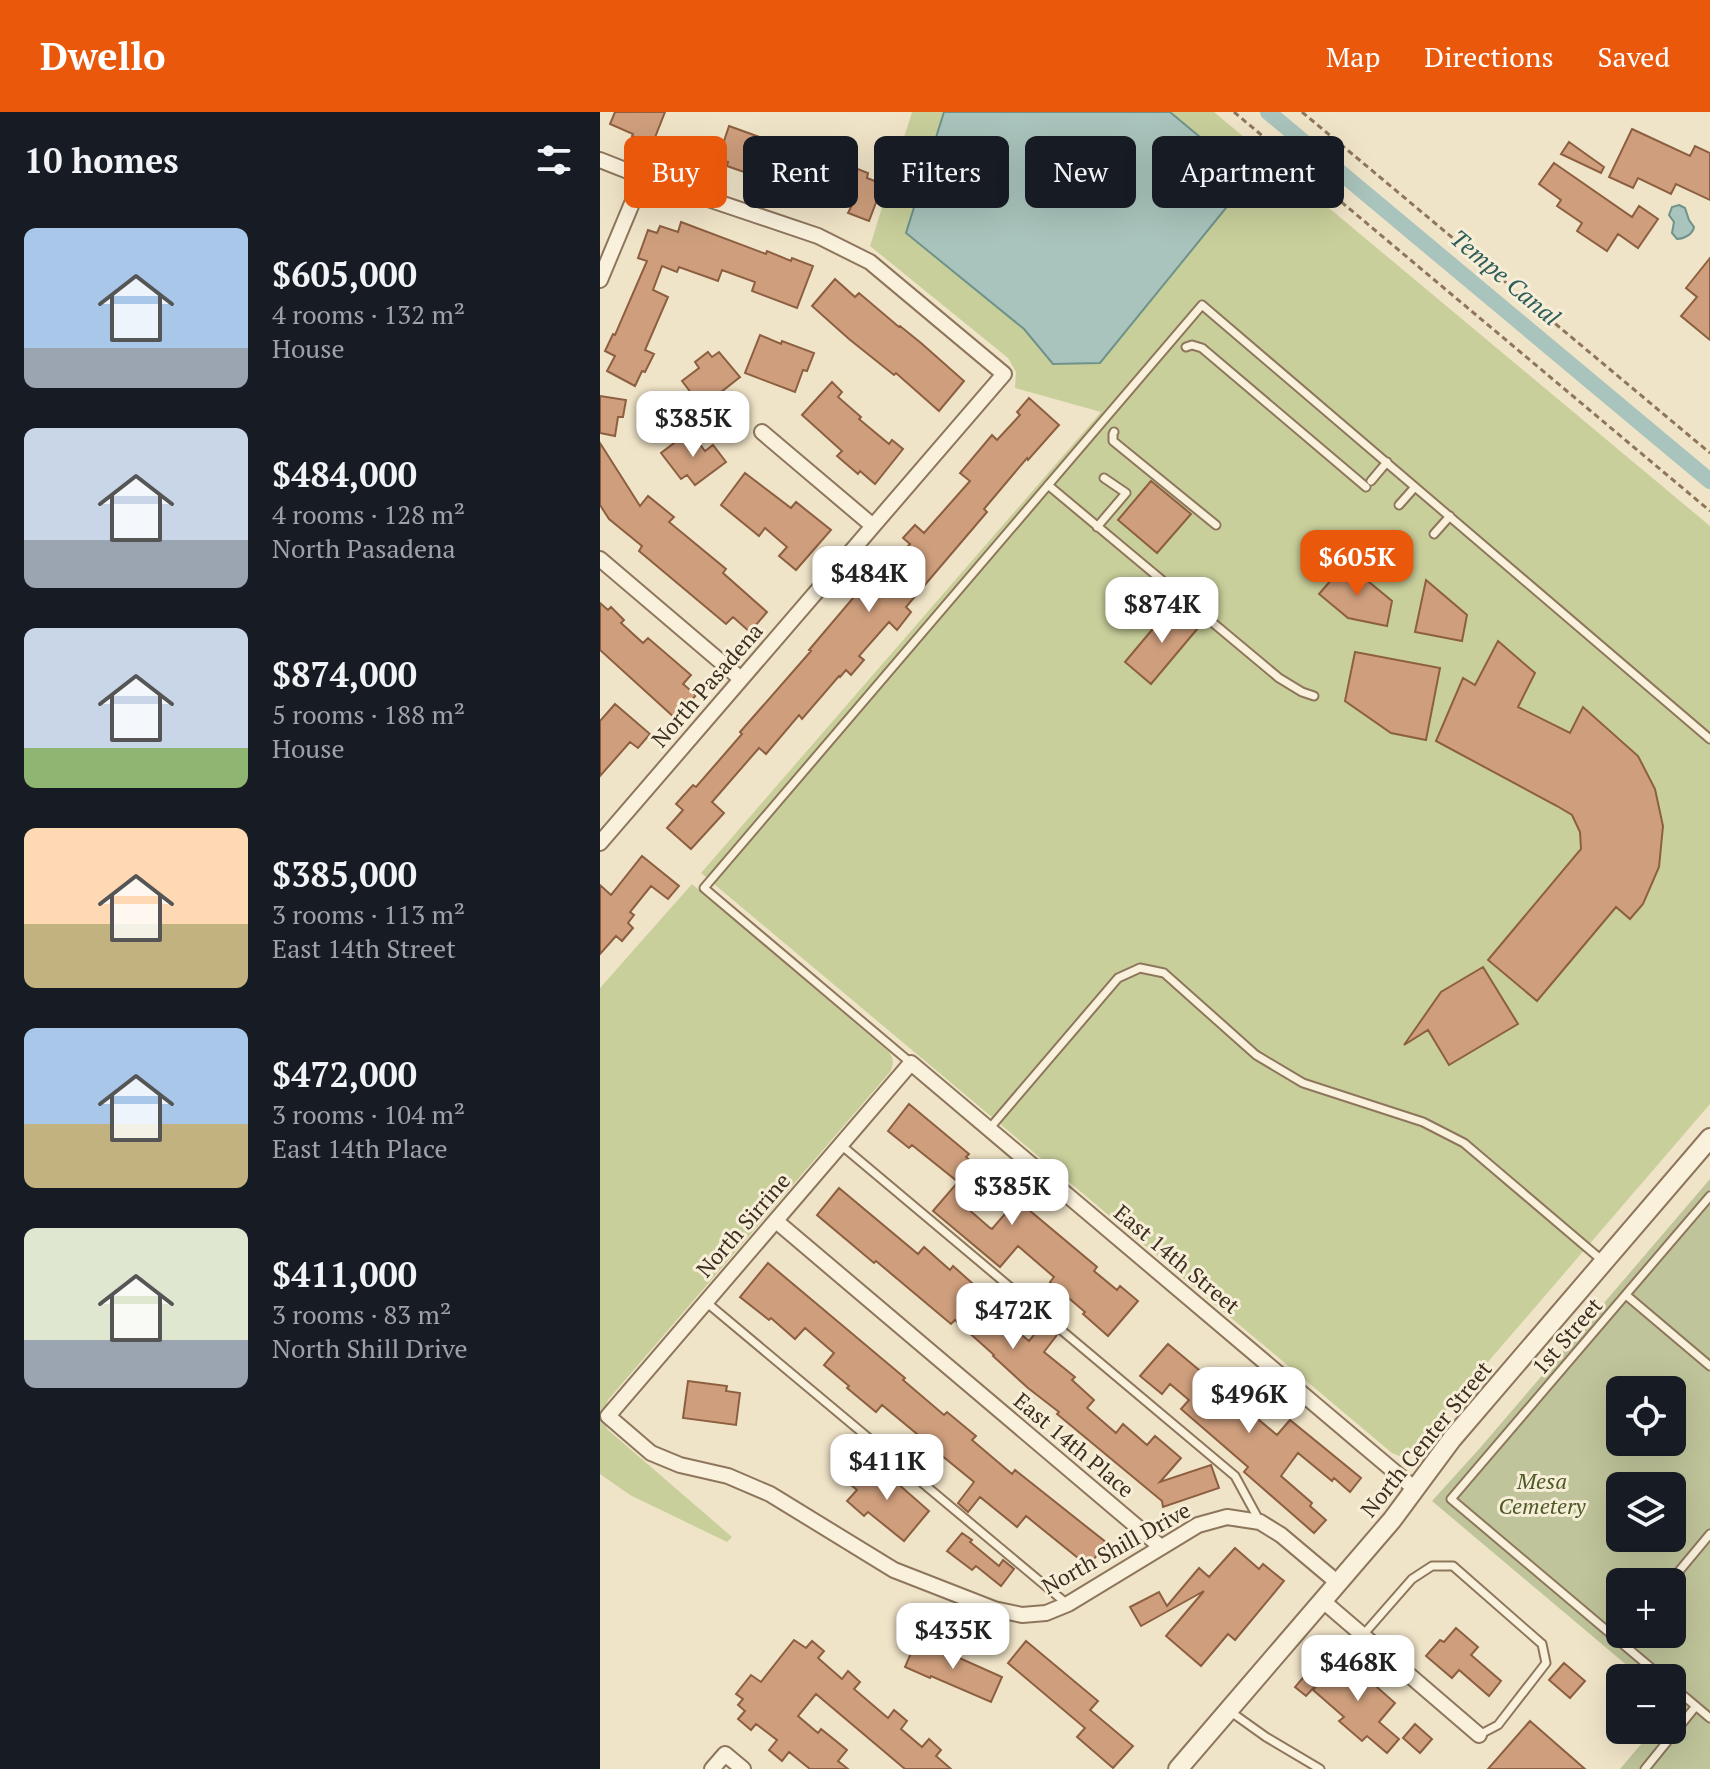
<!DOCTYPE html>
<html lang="en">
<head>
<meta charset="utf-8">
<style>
  :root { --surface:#171b24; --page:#242831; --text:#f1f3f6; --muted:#9ea1a6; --accent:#ea580c }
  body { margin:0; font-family:"PT Serif",serif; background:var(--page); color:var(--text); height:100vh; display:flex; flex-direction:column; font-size:30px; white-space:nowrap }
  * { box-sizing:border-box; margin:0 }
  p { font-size:26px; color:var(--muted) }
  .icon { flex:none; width:44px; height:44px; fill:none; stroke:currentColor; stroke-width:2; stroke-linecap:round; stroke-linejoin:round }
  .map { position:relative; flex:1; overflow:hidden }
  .side { display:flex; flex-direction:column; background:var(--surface); width:600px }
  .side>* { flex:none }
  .top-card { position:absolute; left:24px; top:24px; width:760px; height:72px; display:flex; gap:16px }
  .tools { position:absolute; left:1006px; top:1264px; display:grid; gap:16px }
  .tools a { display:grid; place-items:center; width:80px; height:80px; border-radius:12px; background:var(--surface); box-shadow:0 8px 32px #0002; font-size:40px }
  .price { position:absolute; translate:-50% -68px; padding:0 18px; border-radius:16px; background:#fff; color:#222; font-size:26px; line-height:52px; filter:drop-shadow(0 2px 4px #0008) }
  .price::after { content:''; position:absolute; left:50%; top:48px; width:24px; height:18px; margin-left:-12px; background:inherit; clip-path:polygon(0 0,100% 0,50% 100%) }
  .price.active { background:var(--accent); color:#fff }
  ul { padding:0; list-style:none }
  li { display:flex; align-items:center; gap:24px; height:200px; padding:0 24px }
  li span { display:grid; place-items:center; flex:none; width:224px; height:160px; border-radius:12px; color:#555 }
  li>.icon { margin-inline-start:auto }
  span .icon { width:96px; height:96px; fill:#fffc; stroke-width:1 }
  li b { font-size:34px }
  h2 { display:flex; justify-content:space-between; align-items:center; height:96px; padding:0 24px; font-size:34px }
  .pill { padding:0 28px; border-radius:12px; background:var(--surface); box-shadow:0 8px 32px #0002; font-size:28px; line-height:72px }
  .pill.active { background:var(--accent); color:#fff }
  header { display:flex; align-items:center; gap:48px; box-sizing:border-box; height:112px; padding:0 40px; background:var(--accent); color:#fff }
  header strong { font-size:38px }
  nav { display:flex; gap:44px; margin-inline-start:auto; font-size:28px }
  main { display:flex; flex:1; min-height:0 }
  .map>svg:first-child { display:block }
</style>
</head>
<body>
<header>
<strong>Dwello</strong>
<nav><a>Map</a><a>Directions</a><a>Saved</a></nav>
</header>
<main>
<section class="side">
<h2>10 homes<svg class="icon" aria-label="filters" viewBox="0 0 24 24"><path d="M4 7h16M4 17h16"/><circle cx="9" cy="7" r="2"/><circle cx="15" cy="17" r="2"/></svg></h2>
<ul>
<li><span style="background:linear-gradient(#a9c7e8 75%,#9aa5b1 0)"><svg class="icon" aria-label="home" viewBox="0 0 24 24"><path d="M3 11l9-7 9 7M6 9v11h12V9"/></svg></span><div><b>$605,000</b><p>4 rooms · 132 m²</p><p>House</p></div></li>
<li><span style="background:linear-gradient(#c9d6e8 70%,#9aa5b1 0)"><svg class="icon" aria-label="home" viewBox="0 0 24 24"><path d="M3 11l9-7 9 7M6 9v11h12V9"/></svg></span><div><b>$484,000</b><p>4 rooms · 128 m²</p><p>North Pasadena</p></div></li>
<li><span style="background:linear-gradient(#c9d6e8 75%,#8fb573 0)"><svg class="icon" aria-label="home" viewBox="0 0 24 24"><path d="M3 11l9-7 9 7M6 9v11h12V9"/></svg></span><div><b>$874,000</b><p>5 rooms · 188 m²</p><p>House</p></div></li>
<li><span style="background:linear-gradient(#ffd9b3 60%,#c2b280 0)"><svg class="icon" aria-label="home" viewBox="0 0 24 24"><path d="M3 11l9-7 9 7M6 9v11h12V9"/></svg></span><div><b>$385,000</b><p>3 rooms · 113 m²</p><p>East 14th Street</p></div></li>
<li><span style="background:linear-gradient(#a9c7e8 60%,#c2b280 0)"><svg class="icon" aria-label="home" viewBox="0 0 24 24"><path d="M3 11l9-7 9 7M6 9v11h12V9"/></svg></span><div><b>$472,000</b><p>3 rooms · 104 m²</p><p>East 14th Place</p></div></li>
<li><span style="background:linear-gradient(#dfe7d0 70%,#9aa5b1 0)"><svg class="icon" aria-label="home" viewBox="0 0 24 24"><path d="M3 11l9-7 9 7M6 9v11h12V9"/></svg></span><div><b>$411,000</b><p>3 rooms · 83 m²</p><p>North Shill Drive</p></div></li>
</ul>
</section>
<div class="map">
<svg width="1110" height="1657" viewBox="0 0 1110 1657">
  <rect width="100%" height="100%" fill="#f0e4c8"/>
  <path fill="#c9cf9b" d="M 312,0 L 614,0 L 1110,414 L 1110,992 L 808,1343 L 802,1345 L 792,1341 L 101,761 L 501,300 L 415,276 L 416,260 L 408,246 L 270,134 Z
    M 92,772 L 289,940 C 294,947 294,952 290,960 L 8,1288 C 4,1298 5,1306 7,1317 L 132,1425 L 127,1430 L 30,1383 L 0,1362 L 0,876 Z"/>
  <path fill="#bfc49a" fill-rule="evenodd" d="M 1110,1067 L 1110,1657 L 1020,1657 L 1053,1618 L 1072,1618 L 1072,1596 L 1074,1593 L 1072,1592 L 1072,1566 L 1042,1566 L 832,1389 L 880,1336 ZM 1020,1278 L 1072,1278 L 1072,1330 L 1020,1330 ZM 1020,1374 L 1072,1374 L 1072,1426 L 1020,1426 ZM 1020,1470 L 1072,1470 L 1072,1522 L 1020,1522 Z"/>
  <path fill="#a9c4bc" stroke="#6f938a" stroke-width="2" d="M 344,0 L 570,0 L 637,56 L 643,75 L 500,251 L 453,252 L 424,217 L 306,121 Z
    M 1079,93 L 1085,96 L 1089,108 L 1094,115 C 1093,122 1084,127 1077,127 L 1072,121 L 1074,110 L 1069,103 L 1072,95 Z"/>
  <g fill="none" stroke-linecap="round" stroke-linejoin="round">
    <path stroke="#a9c4bc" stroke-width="16" d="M 668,0 L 1110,369"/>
  </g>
  <path fill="#cf9f7d" stroke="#8d5f41" stroke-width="2" d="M 15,0 L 65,0 L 52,33 L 32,24 L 33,22 L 10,12 Z
    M 129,14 L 187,35 L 187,34 L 228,47 L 226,52 L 251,62 L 253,55 L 268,61 L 267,66 L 283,72 L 269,109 L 248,101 L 251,95 L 228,86 L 160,66 L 159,69 L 145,64 L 147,61 L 127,54 L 128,50 L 118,47 Z
    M 1032,17 L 1090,44 L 1095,34 L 1110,41 L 1110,88 L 1076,72 L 1071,82 L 1038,66 L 1033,76 L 1009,65 Z
    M 969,30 L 1004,55 L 1001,61 L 961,42 Z
    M 954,51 L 1032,105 L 1039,94 L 1058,107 L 1038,136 L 1018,122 L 1007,139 L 977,119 L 982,111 L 957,94 L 961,88 L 939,72 Z
    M 81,110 L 166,142 L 167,139 L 191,149 L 192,146 L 213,154 L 197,196 L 152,179 L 155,170 L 122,158 L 118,169 L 79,155 L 77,160 L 62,154 L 53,178 L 68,185 L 45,238 L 54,242 L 45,260 L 42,259 L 35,274 L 7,259 L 15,244 L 5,239 L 13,222 L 15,223 L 47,149 L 38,146 L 48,118 L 57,121 L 60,114 L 78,120 Z
    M 1110,146 L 1110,228 L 1081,204 L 1097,185 L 1086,176 Z
    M 235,167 L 255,185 L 259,181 L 299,215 L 300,214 L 321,231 L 364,269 L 339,299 L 296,261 L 294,263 L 249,227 L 212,194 Z
    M 160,223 L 181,232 L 182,229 L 214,241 L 207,259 L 203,258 L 195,280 L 145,261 Z
    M 108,240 L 112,245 L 119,240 L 140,265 L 102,295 L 82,269 L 99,256 L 95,250 Z
    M 232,270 L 242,280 L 238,285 L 261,305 L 259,307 L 289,332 L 292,328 L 303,337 L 275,372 L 260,359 L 258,362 L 237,344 L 242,339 L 202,303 Z
    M 0,284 L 26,288 L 23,305 L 18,305 L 15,324 L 0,321 Z
    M 429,286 L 459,313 L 428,348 L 427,346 L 384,397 L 387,400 L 306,495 L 311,500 L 297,518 L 289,510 L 259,544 L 264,548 L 251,563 L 246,558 L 240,565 L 239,564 L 202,607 L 199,603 L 166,642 L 159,636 L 112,690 L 124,701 L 91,737 L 67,716 L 83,698 L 76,692 L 93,673 L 96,675 L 142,622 L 140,620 L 211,539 L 209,538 L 275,460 L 281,464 L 310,432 L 303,426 L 315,413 L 324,421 L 370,369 L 360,361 L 392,323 L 397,328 L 420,303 L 417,300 Z
    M 90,319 L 105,339 L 113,333 L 126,350 L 95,373 L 87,363 L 81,367 L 61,341 Z
    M 0,331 L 40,394 L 48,384 L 74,405 L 69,410 L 126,457 L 123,461 L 167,500 L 150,520 L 133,505 L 126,512 L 39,439 L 42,434 L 9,407 L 0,393 Z
    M 145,361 L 191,396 L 196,390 L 231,418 L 196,458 L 179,444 L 187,435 L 165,416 L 159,424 L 121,393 Z
    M 551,369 L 591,402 L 557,441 L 518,408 Z
    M 746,451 L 792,489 L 787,514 L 748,506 L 719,482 Z
    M 826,468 L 867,503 L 862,529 L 815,520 Z
    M 0,491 L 8,498 L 11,495 L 24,508 L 21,511 L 43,531 L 48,526 L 91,563 L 83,572 L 96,583 L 76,607 L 0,538 Z
    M 572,494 L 598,516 L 551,572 L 525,550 Z
    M 898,529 L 935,561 L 918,595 L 970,621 L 983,595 L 1038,644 L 1055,677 L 1063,714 L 1059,755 L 1043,792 L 1030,807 L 1016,795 L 937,889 L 888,848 L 981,737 L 980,720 L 972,703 L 957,694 L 836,629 L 863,566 L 875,573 Z
    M 755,540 L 840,556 L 826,628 L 791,621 L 745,589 Z
    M 15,592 L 50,622 L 38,636 L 30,630 L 0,664 L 0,609 Z
    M 42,744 L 79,774 L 68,787 L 51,774 L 30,800 L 34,803 L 28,811 L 33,816 L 22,829 L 16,824 L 0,842 L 0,773 L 11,783 Z
    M 883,855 L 918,912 L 849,953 L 828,918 L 804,933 L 841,880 Z
    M 309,992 L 369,1042 L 366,1045 L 396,1071 L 387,1082 L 382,1078 L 367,1096 L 390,1116 L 392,1117 L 417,1088 L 497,1155 L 494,1159 L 517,1178 L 520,1174 L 538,1189 L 508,1224 L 483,1202 L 485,1200 L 450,1170 L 454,1165 L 418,1134 L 400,1155 L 333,1099 L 358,1070 L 312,1033 L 309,1036 L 288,1019 Z
    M 239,1076 L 318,1142 L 324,1135 L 350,1158 L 353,1154 L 381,1179 L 376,1184 L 393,1199 L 388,1206 L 410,1225 L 416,1218 L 429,1229 L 443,1212 L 457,1223 L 444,1240 L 475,1265 L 472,1268 L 494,1288 L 487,1296 L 516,1321 L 523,1312 L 547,1333 L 555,1324 L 581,1346 L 560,1370 L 611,1353 L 619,1376 L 563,1395 L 562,1389 L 457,1302 L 459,1300 L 428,1276 L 393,1244 L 394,1243 L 355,1208 L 351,1212 L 276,1149 L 274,1151 L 217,1103 Z
    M 168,1151 L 305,1266 L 303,1268 L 344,1303 L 347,1300 L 376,1324 L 372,1328 L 412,1362 L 415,1358 L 507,1431 L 488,1454 L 426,1404 L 417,1415 L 380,1385 L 368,1400 L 358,1391 L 374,1370 L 341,1343 L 337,1348 L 319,1332 L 323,1327 L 282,1293 L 276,1300 L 247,1276 L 249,1274 L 224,1253 L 234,1241 L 205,1216 L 195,1227 L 171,1206 L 169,1208 L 140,1185 Z
    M 568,1232 L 677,1323 L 690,1308 L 761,1366 L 750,1380 L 734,1366 L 732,1369 L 698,1341 L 681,1364 L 712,1391 L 710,1394 L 726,1408 L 714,1421 L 644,1360 L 648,1355 L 581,1297 L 589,1288 L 570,1272 L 562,1282 L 540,1264 Z
    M 88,1269 L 127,1274 L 126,1279 L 140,1281 L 136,1313 L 83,1306 Z
    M 272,1349 L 329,1399 L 304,1429 L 268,1400 L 264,1404 L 247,1389 L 257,1378 L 251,1373 Z
    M 362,1421 L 372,1428 L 370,1430 L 399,1454 L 403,1448 L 414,1457 L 401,1474 L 376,1454 L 372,1458 L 347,1439 Z
    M 635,1436 L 659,1457 L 663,1452 L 684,1469 L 635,1528 L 628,1522 L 601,1554 L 566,1524 L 604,1479 L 541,1514 L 530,1495 L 559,1480 L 567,1494 L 599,1456 L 609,1465 Z
    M 856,1516 L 878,1535 L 871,1543 L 901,1569 L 889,1584 L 859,1558 L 852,1566 L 826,1544 L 840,1528 L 844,1530 Z
    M 317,1527 L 402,1565 L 391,1590 L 331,1564 L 330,1566 L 305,1555 Z
    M 194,1528 L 206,1536 L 212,1529 L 224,1539 L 218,1546 L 242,1567 L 248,1559 L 260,1570 L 254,1577 L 288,1606 L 294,1598 L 307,1609 L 301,1617 L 322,1635 L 329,1627 L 341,1638 L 336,1644 L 351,1657 L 305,1657 L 216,1582 L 198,1604 L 218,1621 L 221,1617 L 247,1638 L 238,1649 L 248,1657 L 210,1657 L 189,1640 L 182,1649 L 169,1638 L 177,1628 L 156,1612 L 151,1618 L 138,1607 L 145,1599 L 138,1593 L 143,1587 L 136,1582 L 151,1563 L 161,1570 Z
    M 426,1529 L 498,1589 L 490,1598 L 533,1634 L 513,1656 L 477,1625 L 485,1616 L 408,1551 Z
    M 742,1544 L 795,1591 L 779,1610 L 799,1627 L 787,1641 L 767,1624 L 762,1629 L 739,1609 L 744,1605 L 713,1578 Z
    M 964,1551 L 985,1569 L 970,1586 L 949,1568 Z
    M 707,1561 L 718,1571 L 706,1584 L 695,1575 Z
    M 930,1609 L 985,1657 L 888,1657 Z
    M 815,1612 L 832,1627 L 820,1641 L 803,1626 Z"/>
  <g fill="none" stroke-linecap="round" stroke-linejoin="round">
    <g stroke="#8d765c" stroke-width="11">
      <path id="service" d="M 586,235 L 592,233 L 602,236 L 766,375
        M 514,320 L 513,322 L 513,329 L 616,413
        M 771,369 L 787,350
        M 448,373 L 679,566 L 702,580 L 714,584
        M 799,393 L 815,375
        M 497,415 L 526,381 L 504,366
        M 834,422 L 850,404
        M 311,951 L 104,776 L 602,193 L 1110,627
        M 389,1017 L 518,866 L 540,856 L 564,861 L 656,943 L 703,971 L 823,1010 L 864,1031 L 1004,1150
        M 241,1033 L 635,1364 L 659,1408
        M 1026,1183 L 1110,1254
        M 106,1190 L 466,1491
        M 1070,1470 L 1110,1422
        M 763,1523 L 812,1467 L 832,1454 L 853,1454 L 942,1532 L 946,1551 L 898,1613 L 879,1623
        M 1063,1566 L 851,1387 L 1110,1084
        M 1072,1574 L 1110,1606
        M 631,1600 L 666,1625 L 720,1657
        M 1045,1657 L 1096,1594"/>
    </g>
    <g stroke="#8d765c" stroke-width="18">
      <path id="minor" d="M 0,48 L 43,65 L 218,124 L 270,150 L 404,262 L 0,731
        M 0,168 L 43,65
        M 162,320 L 273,414
        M 0,447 L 141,567
        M 176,1109 L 561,1435
        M 738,1471 L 681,1423 L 660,1410 L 627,1405 L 598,1413 L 468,1492 L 446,1501 L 422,1503 L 394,1497 L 294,1458 L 170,1382 L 128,1364 L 80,1353 L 51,1341 L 8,1304 L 311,951 L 815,1377
        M 723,1489 L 879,1623
        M 112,1657 L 125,1642 L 143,1657"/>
    </g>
    <g stroke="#8d765c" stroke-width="22">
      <path id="tertiary" d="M 578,1657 L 792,1408 L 852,1327 L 1110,1026"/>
    </g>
    <path stroke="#8d765c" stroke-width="3" stroke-dasharray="6 4" stroke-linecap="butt" d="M 634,0 L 1110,399
      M 702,0 L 1110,341"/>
    <use href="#service" stroke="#faf1dc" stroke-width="7"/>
    <use href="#minor" stroke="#faf1dc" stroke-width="14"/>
    <use href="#tertiary" stroke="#faf1dc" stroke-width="18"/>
  </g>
  <g text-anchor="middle" stroke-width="6" stroke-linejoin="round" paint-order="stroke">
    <g font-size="22" fill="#3d2e20" stroke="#f7eed8">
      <text transform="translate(107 573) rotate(-49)" y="8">North Pasadena</text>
      <text transform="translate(143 1113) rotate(-49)" y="8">North Sirrine</text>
      <text transform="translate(577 1147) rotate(40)" y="8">East 14th Street</text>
      <text transform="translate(967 1224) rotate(-49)" y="8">1st Street</text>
      <text transform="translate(826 1327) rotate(-51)" y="8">North Center Street</text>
      <text transform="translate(474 1333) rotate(40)" y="8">East 14th Place</text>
      <text transform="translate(516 1436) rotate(-29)" y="8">North Shill Drive</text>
    </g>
    <g font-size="22" font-style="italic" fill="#4d5a26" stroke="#f7eed8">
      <text x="942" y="1377">Mesa<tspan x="942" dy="25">Cemetery</tspan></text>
    </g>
    <g font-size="24" font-style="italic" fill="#2f5d5a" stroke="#f7eed8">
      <text transform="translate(905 166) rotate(40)" y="8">Tempe Canal</text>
    </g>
  </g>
</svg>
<div class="tools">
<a><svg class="icon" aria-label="locate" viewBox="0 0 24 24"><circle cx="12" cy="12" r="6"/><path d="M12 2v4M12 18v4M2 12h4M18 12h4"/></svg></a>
<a><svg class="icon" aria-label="layers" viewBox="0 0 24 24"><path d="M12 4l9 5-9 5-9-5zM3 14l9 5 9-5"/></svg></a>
<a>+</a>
<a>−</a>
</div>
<b class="price" style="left:93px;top:347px">$385K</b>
<b class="price active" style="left:757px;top:486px">$605K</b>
<b class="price" style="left:269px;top:502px">$484K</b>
<b class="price" style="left:562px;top:533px">$874K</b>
<b class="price" style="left:412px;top:1115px">$385K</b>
<b class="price" style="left:413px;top:1239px">$472K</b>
<b class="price" style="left:649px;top:1323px">$496K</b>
<b class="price" style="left:287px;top:1390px">$411K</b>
<b class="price" style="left:353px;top:1559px">$435K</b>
<b class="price" style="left:758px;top:1591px">$468K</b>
<div class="top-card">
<a class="pill active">Buy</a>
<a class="pill">Rent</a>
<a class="pill">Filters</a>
<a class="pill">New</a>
<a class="pill">Apartment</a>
</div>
</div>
</main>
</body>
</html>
